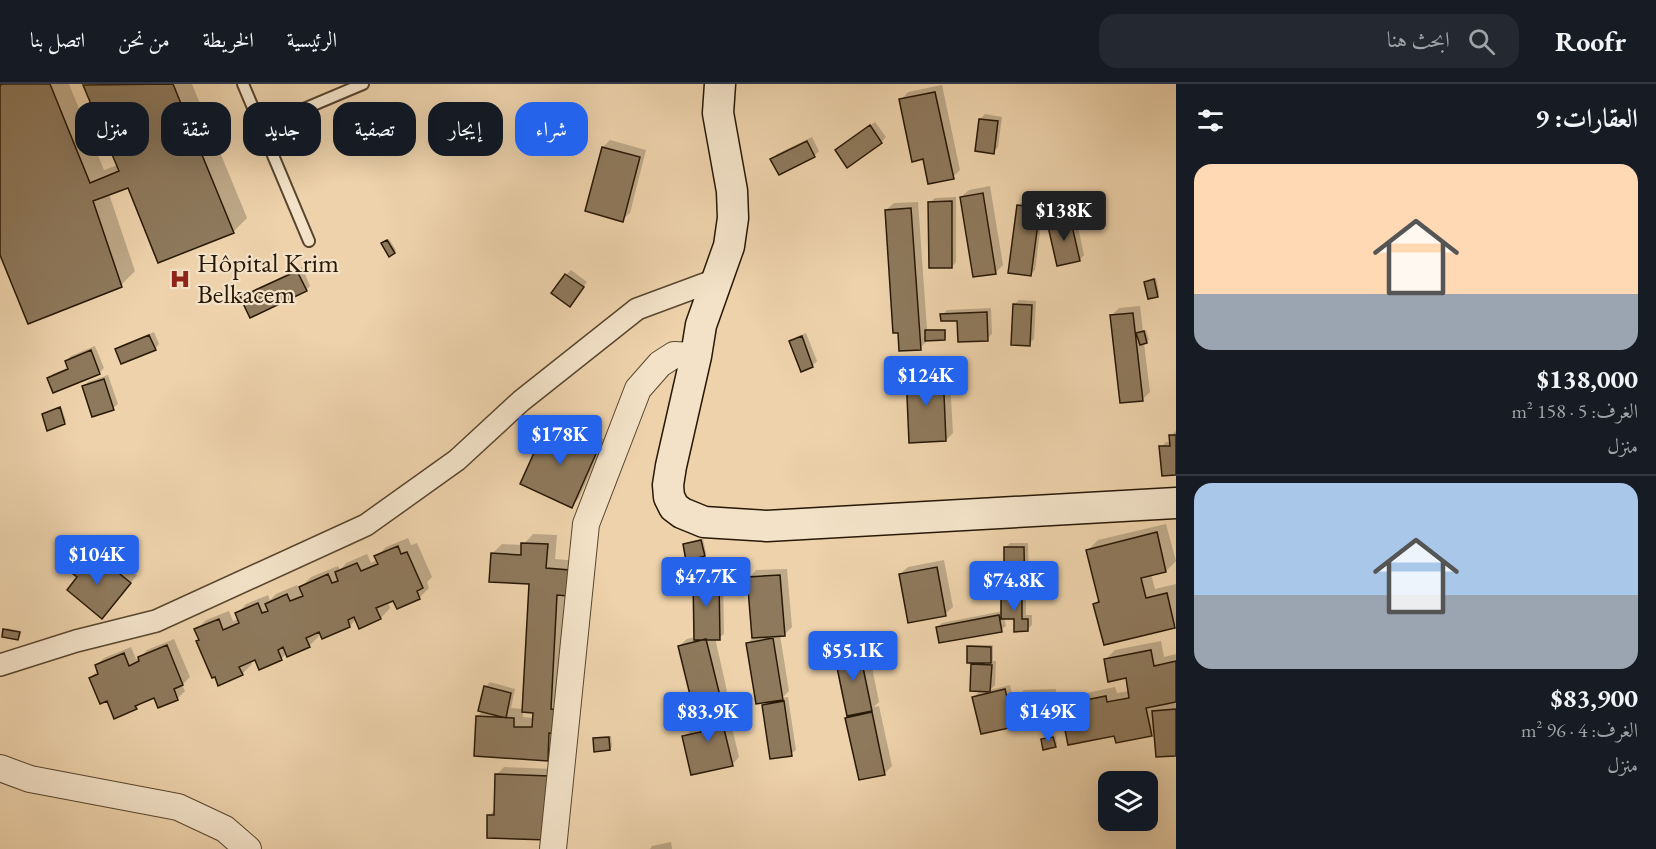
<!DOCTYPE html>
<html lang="ar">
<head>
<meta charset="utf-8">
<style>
  :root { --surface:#171b24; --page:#242831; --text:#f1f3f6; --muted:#9ea1a6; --line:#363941; --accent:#2563eb }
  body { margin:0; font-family:"EB Garamond",Amiri,serif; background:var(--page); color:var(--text); direction:rtl; height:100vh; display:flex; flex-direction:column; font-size:22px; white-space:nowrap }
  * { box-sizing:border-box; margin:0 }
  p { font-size:20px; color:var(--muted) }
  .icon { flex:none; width:33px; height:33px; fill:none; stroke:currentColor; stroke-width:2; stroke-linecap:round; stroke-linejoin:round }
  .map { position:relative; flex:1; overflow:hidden; direction:ltr }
  .side { display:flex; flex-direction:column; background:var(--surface); width:480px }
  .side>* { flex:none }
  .hud { position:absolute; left:18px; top:18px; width:570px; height:54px; direction:rtl; display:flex; gap:12px }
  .fabs { position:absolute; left:1098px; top:687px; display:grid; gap:12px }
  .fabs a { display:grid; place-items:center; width:60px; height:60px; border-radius:12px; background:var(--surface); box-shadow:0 6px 24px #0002; font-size:30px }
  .price { position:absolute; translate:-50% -51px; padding:0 14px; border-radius:6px; background:var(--accent); color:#fff; font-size:20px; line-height:39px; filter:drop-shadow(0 2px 3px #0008) }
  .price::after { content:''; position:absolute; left:50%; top:36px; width:18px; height:14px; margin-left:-9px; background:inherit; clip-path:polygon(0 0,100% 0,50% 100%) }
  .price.on { background:#222; color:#fff }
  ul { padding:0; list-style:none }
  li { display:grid; align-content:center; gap:12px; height:318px; padding:0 18px }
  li+li { border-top:2px solid var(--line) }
  li span { display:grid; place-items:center; height:186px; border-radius:18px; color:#555 }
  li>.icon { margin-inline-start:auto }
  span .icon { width:108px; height:108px; fill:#fffc; stroke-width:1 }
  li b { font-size:26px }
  h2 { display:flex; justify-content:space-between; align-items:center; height:72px; padding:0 18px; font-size:26px }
  .tag { padding:0 21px; border-radius:18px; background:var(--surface); box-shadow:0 6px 24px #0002; font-size:21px; line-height:54px }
  .tag.on { background:var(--accent); color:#fff }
  header { display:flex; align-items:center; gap:36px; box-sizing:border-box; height:84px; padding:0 30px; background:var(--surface); border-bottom:2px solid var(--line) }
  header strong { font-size:28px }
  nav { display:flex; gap:33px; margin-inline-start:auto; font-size:21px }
  .search { width:420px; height:54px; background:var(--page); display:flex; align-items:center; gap:15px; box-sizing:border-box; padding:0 21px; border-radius:18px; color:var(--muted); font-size:22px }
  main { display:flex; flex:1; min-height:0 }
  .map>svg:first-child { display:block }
</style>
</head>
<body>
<header>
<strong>Roofr</strong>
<div class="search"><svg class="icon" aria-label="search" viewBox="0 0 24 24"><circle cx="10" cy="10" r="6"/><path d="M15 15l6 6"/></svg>ابحث هنا</div>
<nav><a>الرئيسية</a><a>الخريطة</a><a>من نحن</a><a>اتصل بنا</a></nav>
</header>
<main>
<section class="side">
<h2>العقارات: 9<svg class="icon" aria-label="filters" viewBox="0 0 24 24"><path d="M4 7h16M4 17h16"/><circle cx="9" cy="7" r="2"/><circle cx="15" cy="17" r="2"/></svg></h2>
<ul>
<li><span style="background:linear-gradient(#ffd9b3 70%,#9aa5b1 0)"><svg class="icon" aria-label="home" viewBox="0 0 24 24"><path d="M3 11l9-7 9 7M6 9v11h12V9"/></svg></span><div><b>$138,000</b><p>الغرف: 5 · 158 m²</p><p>منزل</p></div></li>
<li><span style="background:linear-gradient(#a9c7e8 60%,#9aa5b1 0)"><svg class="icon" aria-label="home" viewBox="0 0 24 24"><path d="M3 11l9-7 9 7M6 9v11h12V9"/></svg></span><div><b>$83,900</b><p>الغرف: 4 · 96 m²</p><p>منزل</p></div></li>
</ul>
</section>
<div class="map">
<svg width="1176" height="765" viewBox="0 0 1176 765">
  <rect width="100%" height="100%" fill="#edd2ab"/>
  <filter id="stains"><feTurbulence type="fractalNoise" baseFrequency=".00333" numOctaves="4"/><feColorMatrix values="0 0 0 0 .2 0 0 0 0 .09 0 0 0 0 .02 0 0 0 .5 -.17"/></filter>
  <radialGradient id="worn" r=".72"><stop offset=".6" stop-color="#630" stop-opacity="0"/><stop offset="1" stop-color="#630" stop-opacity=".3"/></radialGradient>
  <path fill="#0003" fill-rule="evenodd" d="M 0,0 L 69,0 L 104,86 L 118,81 L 85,1 L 86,0 L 192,0 L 247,134 L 233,148 L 129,102 L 109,110 L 135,187 L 121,201 L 29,239 L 0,167 Z
    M 942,1 L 960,86 L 953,93 L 924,74 L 901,16 L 908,8 Z
    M 985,30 L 1002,33 L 998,63 L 993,68 L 980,35 Z
    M 875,38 L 886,53 L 881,58 L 837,66 Z
    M 812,53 L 819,67 L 814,72 L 772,75 L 777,70 Z
    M 610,56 L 646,66 L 630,129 L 622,136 L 603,63 Z
    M 990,102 L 1003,181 L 996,188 L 974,191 L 961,113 L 969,106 Z
    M 956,113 L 956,178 L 952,183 L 930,118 L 935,114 Z
    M 1023,117 L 1044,119 L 1035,186 L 1030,191 L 1019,121 Z
    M 918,118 L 927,245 L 946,245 L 946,253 L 944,255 L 927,257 L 920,264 L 886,126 L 894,119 Z
    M 1075,129 L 1084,171 L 1080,176 L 1049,138 L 1054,134 Z
    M 389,155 L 396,166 L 394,168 L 384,158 Z
    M 302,183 L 310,202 L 306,206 L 242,213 L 247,209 Z
    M 571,186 L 587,198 L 574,216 L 566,191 Z
    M 1156,194 L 1159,210 L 1157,211 L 1146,198 Z
    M 1019,216 L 1036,217 L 1034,255 L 1029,260 L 1014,221 Z
    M 1140,222 L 1143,247 L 1146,246 L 1149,256 L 1144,259 L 1150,308 L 1143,315 L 1111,232 L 1119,224 Z
    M 991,224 L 992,250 L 987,255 L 958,235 L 942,231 L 947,226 Z
    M 154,248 L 159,260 L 155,265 L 117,266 L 122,261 Z
    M 806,249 L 817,277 L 812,282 L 791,257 L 796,253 Z
    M 95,262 L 104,284 L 99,289 L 49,294 L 53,290 L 69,283 L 66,277 L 71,272 Z
    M 949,280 L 953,349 L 946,356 L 907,289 L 915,282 Z
    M 108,291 L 118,320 L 113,324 L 83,303 L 88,298 Z
    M 61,322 L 66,337 L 64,339 L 43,330 Z
    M 555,334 L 605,356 L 579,414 L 572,422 L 548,341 Z
    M 1176,347 L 1176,390 L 1161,363 L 1166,358 L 1171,358 L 1170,352 Z
    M 1166,440 L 1176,477 L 1166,487 L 1151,490 L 1155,505 L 1176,500 L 1176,541 L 1174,542 L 1095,520 L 1100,515 L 1088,466 L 1098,456 Z
    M 533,450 L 557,451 L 555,475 L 579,477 L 566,510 L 557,665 L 547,675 L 477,632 L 483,627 L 485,603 L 490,598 L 515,605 L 511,624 L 524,625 L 531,499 L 492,470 L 502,460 L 523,461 ZM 523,627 L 535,627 L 534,634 L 523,633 Z
    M 408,454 L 411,461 L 417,459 L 432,493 L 427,498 L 429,504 L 419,514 L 394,515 L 388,518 L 390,524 L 381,534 L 360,543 L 356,535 L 350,542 L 320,546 L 317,548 L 319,552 L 309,562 L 287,569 L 281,575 L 260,584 L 256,574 L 250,576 L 252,580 L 242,590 L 200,555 L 196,546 L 206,536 L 229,527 L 233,537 L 239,535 L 237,530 L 246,520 L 268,511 L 270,516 L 276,510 L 297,501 L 299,505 L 311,493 L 338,482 L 340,486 L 346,479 L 367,470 L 371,479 L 377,476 L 376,473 L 386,463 Z
    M 703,455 L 706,469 L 704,471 L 684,461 L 686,459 Z
    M 1010,459 L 1028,459 L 1029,503 L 1026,506 L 1026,531 L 1032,531 L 1032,541 L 1027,546 L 1016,534 L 1004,533 L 1006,542 L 1001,546 L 937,544 L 942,539 L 1003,527 L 1003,512 L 1006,509 L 1005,464 Z
    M 107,467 L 137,491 L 109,526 L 81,475 L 88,468 L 98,476 Z
    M 944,476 L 953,523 L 945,530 L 900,490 L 908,483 Z
    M 787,485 L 792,543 L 784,551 L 780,551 L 789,607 L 782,614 L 788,613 L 796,666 L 791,670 L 764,621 L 769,616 L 748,559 L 753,554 L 749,494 L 756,486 Z
    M 700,489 L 723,489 L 724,550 L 719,554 L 715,554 L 727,607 L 720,615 L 725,614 L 739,673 L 732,681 L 684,653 L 691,646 L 702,643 L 698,626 L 705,618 L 679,562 L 687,555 L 695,553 L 695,493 Z
    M 7,544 L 21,547 L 20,552 L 18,554 L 5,546 Z
    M 174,555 L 190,593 L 182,601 L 185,607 L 177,615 L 155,612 L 143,617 L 136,624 L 108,616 L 90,594 L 99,586 L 97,581 L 104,574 L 131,563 L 136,575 L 140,574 L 147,566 Z
    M 1161,557 L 1164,573 L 1176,570 L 1176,616 L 1170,618 L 1170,620 L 1176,619 L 1176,670 L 1156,646 L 1151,651 L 1115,650 L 1062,622 L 1072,612 L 1115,603 L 1117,609 L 1130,607 L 1127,593 L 1105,576 L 1115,566 Z
    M 867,558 L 879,618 L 874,623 L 879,622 L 892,682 L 884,690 L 847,634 L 852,629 L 836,569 L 843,562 Z
    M 971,561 L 993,561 L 993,577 L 996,577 L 995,601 L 990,606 L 1010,601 L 1018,637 L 1013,641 L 974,613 L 981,606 L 972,581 L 975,577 L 969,563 Z
    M 1056,605 L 1057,630 L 1052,635 L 1035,635 L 1035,639 L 1030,643 L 1019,611 L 1024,606 Z
    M 1055,651 L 1057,660 L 1055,662 L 1042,655 L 1044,654 Z
    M 611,652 L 612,663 L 610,665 L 595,655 L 597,653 Z
    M 504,683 L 556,685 L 488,753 L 489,731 L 496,725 L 497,690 Z
    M 671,758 L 672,765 L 650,765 L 652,762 Z"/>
  <path fill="#8e795c" stroke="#281806" stroke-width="1.5" d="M 3,0 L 50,0 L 90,99 L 119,87 L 83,1 L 173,0 L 234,149 L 158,179 L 128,104 L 93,117 L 122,203 L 28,240 L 0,171 L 0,1 Z
    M 935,8 L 954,95 L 928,100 L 923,75 L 912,78 L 899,15 Z
    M 979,35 L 998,37 L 994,70 L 975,67 Z
    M 870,41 L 882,59 L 847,84 L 835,66 Z
    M 807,57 L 815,73 L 779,91 L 770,75 Z
    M 602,63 L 640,73 L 623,138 L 585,127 Z
    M 983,109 L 996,190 L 973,193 L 960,113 Z
    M 952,117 L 952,184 L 929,184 L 928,118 Z
    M 1017,121 L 1040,124 L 1031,192 L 1008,189 Z
    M 911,124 L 921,266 L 899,267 L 898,249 L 893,249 L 885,126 Z
    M 1070,133 L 1080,177 L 1057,182 L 1047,138 Z
    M 387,156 L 395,169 L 389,173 L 381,159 Z
    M 297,187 L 307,207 L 250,234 L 240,213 Z
    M 565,190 L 584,203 L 570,223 L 551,209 Z
    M 1154,195 L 1158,213 L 1148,215 L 1144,198 Z
    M 1013,220 L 1032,221 L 1030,262 L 1011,261 Z
    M 987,228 L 988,257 L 958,258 L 957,237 L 941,237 L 940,230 Z
    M 1133,229 L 1143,317 L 1120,319 L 1110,231 Z
    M 925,246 L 945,246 L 945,256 L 925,257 Z
    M 1144,247 L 1147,259 L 1140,261 L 1136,249 Z
    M 149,251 L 156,266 L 121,280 L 115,265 Z
    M 802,252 L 813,283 L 801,288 L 789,257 Z
    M 91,266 L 100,290 L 53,309 L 47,294 L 68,285 L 65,277 Z
    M 943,287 L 946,357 L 909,359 L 906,289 Z
    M 104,295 L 114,326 L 92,333 L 82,302 Z
    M 60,323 L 65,340 L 47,347 L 42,330 Z
    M 547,340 L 599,363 L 572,424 L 520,400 Z
    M 1169,351 L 1176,351 L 1176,391 L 1162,392 L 1159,362 L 1170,362 Z
    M 1157,448 L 1166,488 L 1141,494 L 1146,514 L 1167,509 L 1175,544 L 1104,561 L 1093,520 L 1099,518 L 1086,466 Z
    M 701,456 L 705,472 L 686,477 L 683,460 Z
    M 521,459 L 548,460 L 546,484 L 570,486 L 568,512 L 557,511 L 551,625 L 560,626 L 558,650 L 549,649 L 548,677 L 474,672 L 476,632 L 514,634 L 514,643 L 532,643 L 533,629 L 522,628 L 529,500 L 489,498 L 491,469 L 521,471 Z
    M 398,462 L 401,470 L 407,468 L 423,504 L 417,507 L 420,515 L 397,525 L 393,517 L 376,524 L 381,535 L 359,545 L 354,533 L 348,536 L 350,543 L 322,555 L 319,548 L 306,554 L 310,563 L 287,573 L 283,563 L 278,566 L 282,576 L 259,586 L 255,576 L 239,583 L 243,591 L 218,602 L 215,593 L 212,594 L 196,557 L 199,556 L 194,545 L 219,535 L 223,546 L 239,539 L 235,529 L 258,519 L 262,529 L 268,527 L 265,520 L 287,510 L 290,517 L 303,512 L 299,503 L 328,490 L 332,499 L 338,497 L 335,488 L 357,479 L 361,487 L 378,480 L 374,472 Z
    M 1004,463 L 1024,463 L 1025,510 L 1004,510 Z
    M 99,473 L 131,499 L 102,535 L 67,506 L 77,493 L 69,487 L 80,474 L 91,483 Z
    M 937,483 L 946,532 L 908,539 L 899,490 Z
    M 780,491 L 785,552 L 752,554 L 747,493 Z
    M 693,493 L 719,493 L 720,556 L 694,556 Z
    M 1001,511 L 1022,511 L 1022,535 L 1028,535 L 1028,547 L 1014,548 L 1014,535 L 1001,535 Z
    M 999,531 L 1002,548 L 939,559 L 936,543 Z
    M 3,545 L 20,548 L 18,556 L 2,553 Z
    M 773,554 L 783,616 L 756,620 L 746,559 Z
    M 706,555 L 721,616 L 693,623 L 678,562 Z
    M 167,561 L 183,601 L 174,605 L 178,616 L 158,624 L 154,614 L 135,622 L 137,625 L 114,635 L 107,617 L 100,620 L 89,594 L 98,590 L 95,581 L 124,569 L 129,582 L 139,577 L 138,573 Z
    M 967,562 L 991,563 L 991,579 L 967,579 Z
    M 859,564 L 872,627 L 847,632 L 834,569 Z
    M 1151,566 L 1154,582 L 1176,577 L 1176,618 L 1146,624 L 1152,652 L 1116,659 L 1114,652 L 1068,661 L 1060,621 L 1106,612 L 1107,618 L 1129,614 L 1126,594 L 1108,598 L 1104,575 Z
    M 971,580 L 992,581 L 990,608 L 970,607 Z
    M 484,602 L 511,609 L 506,634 L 478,627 Z
    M 1005,605 L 1014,643 L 981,650 L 972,613 Z
    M 1052,609 L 1053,636 L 1031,637 L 1031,645 L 1018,645 L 1018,610 Z
    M 784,617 L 792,672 L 770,675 L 762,621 Z
    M 718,620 L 733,682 L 691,691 L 682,652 L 701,648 L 696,625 Z
    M 1176,625 L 1176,672 L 1156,673 L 1152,627 Z
    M 872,628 L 885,691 L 859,696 L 845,634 Z
    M 609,653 L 610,666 L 594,668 L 593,654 Z
    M 1053,653 L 1056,663 L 1043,666 L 1041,655 Z
    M 495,690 L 550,692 L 548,756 L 487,754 L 487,731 L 494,731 Z"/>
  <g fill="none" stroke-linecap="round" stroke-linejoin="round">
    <g stroke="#59462f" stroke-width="14">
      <path id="service" d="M 243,0 L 309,157
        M 261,43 L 363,0"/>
    </g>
    <g stroke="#59462f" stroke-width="24">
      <path id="minor" d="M 0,581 L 76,557 L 156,537 L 366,441 L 457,376 L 521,317 L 637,225 L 718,195"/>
    </g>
    <g stroke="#59462f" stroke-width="28">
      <path id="tertiary" d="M 0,684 L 30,695 L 178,723 L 225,745 L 248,765
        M 553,765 L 586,440 L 638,305 L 660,280 L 674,271 L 696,272"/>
    </g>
    <g stroke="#281806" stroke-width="33">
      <path id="secondary" d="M 720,0 L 718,29 L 732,107 L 733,134 L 729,162 L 701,241 L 696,272 L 671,382 L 668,401 L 669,413 L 674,423 L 682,429 L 704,438 L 767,442 L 1176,419"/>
    </g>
    <use href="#service" stroke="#f3e2c8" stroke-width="10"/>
    <use href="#minor" stroke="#f3e2c8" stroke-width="21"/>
    <use href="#tertiary" stroke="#f3e2c8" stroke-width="26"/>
    <use href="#secondary" stroke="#f3e2c8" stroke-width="30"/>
  </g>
  <defs>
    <g id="hospital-bare" transform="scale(1.62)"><path d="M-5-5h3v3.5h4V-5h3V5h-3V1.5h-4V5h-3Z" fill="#8f2418" stroke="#f3e2c8" stroke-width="2.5" paint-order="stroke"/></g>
  </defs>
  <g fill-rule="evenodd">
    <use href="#hospital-bare" x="180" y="195"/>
  </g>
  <g text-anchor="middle" stroke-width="4.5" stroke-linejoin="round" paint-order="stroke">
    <g font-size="27" fill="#281806" stroke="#f3e2c8" text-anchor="start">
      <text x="197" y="188">Hôpital Krim<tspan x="197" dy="31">Belkacem</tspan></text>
    </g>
  </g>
  <rect width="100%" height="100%" filter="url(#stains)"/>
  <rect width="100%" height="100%" fill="url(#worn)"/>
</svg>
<div class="fabs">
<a><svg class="icon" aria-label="layers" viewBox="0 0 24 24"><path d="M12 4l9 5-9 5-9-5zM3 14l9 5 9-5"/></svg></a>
</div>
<b class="price on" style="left:1064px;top:158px">$138K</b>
<b class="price" style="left:926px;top:323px">$124K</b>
<b class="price" style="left:560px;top:382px">$178K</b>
<b class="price" style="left:97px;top:502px">$104K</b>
<b class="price" style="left:706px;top:524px">$47.7K</b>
<b class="price" style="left:1014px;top:528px">$74.8K</b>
<b class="price" style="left:853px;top:598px">$55.1K</b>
<b class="price" style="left:708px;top:659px">$83.9K</b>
<b class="price" style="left:1048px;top:659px">$149K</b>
<div class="hud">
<a class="tag on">شراء</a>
<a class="tag">إيجار</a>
<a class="tag">تصفية</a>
<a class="tag">جديد</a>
<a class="tag">شقة</a>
<a class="tag">منزل</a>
</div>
</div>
</main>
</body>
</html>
